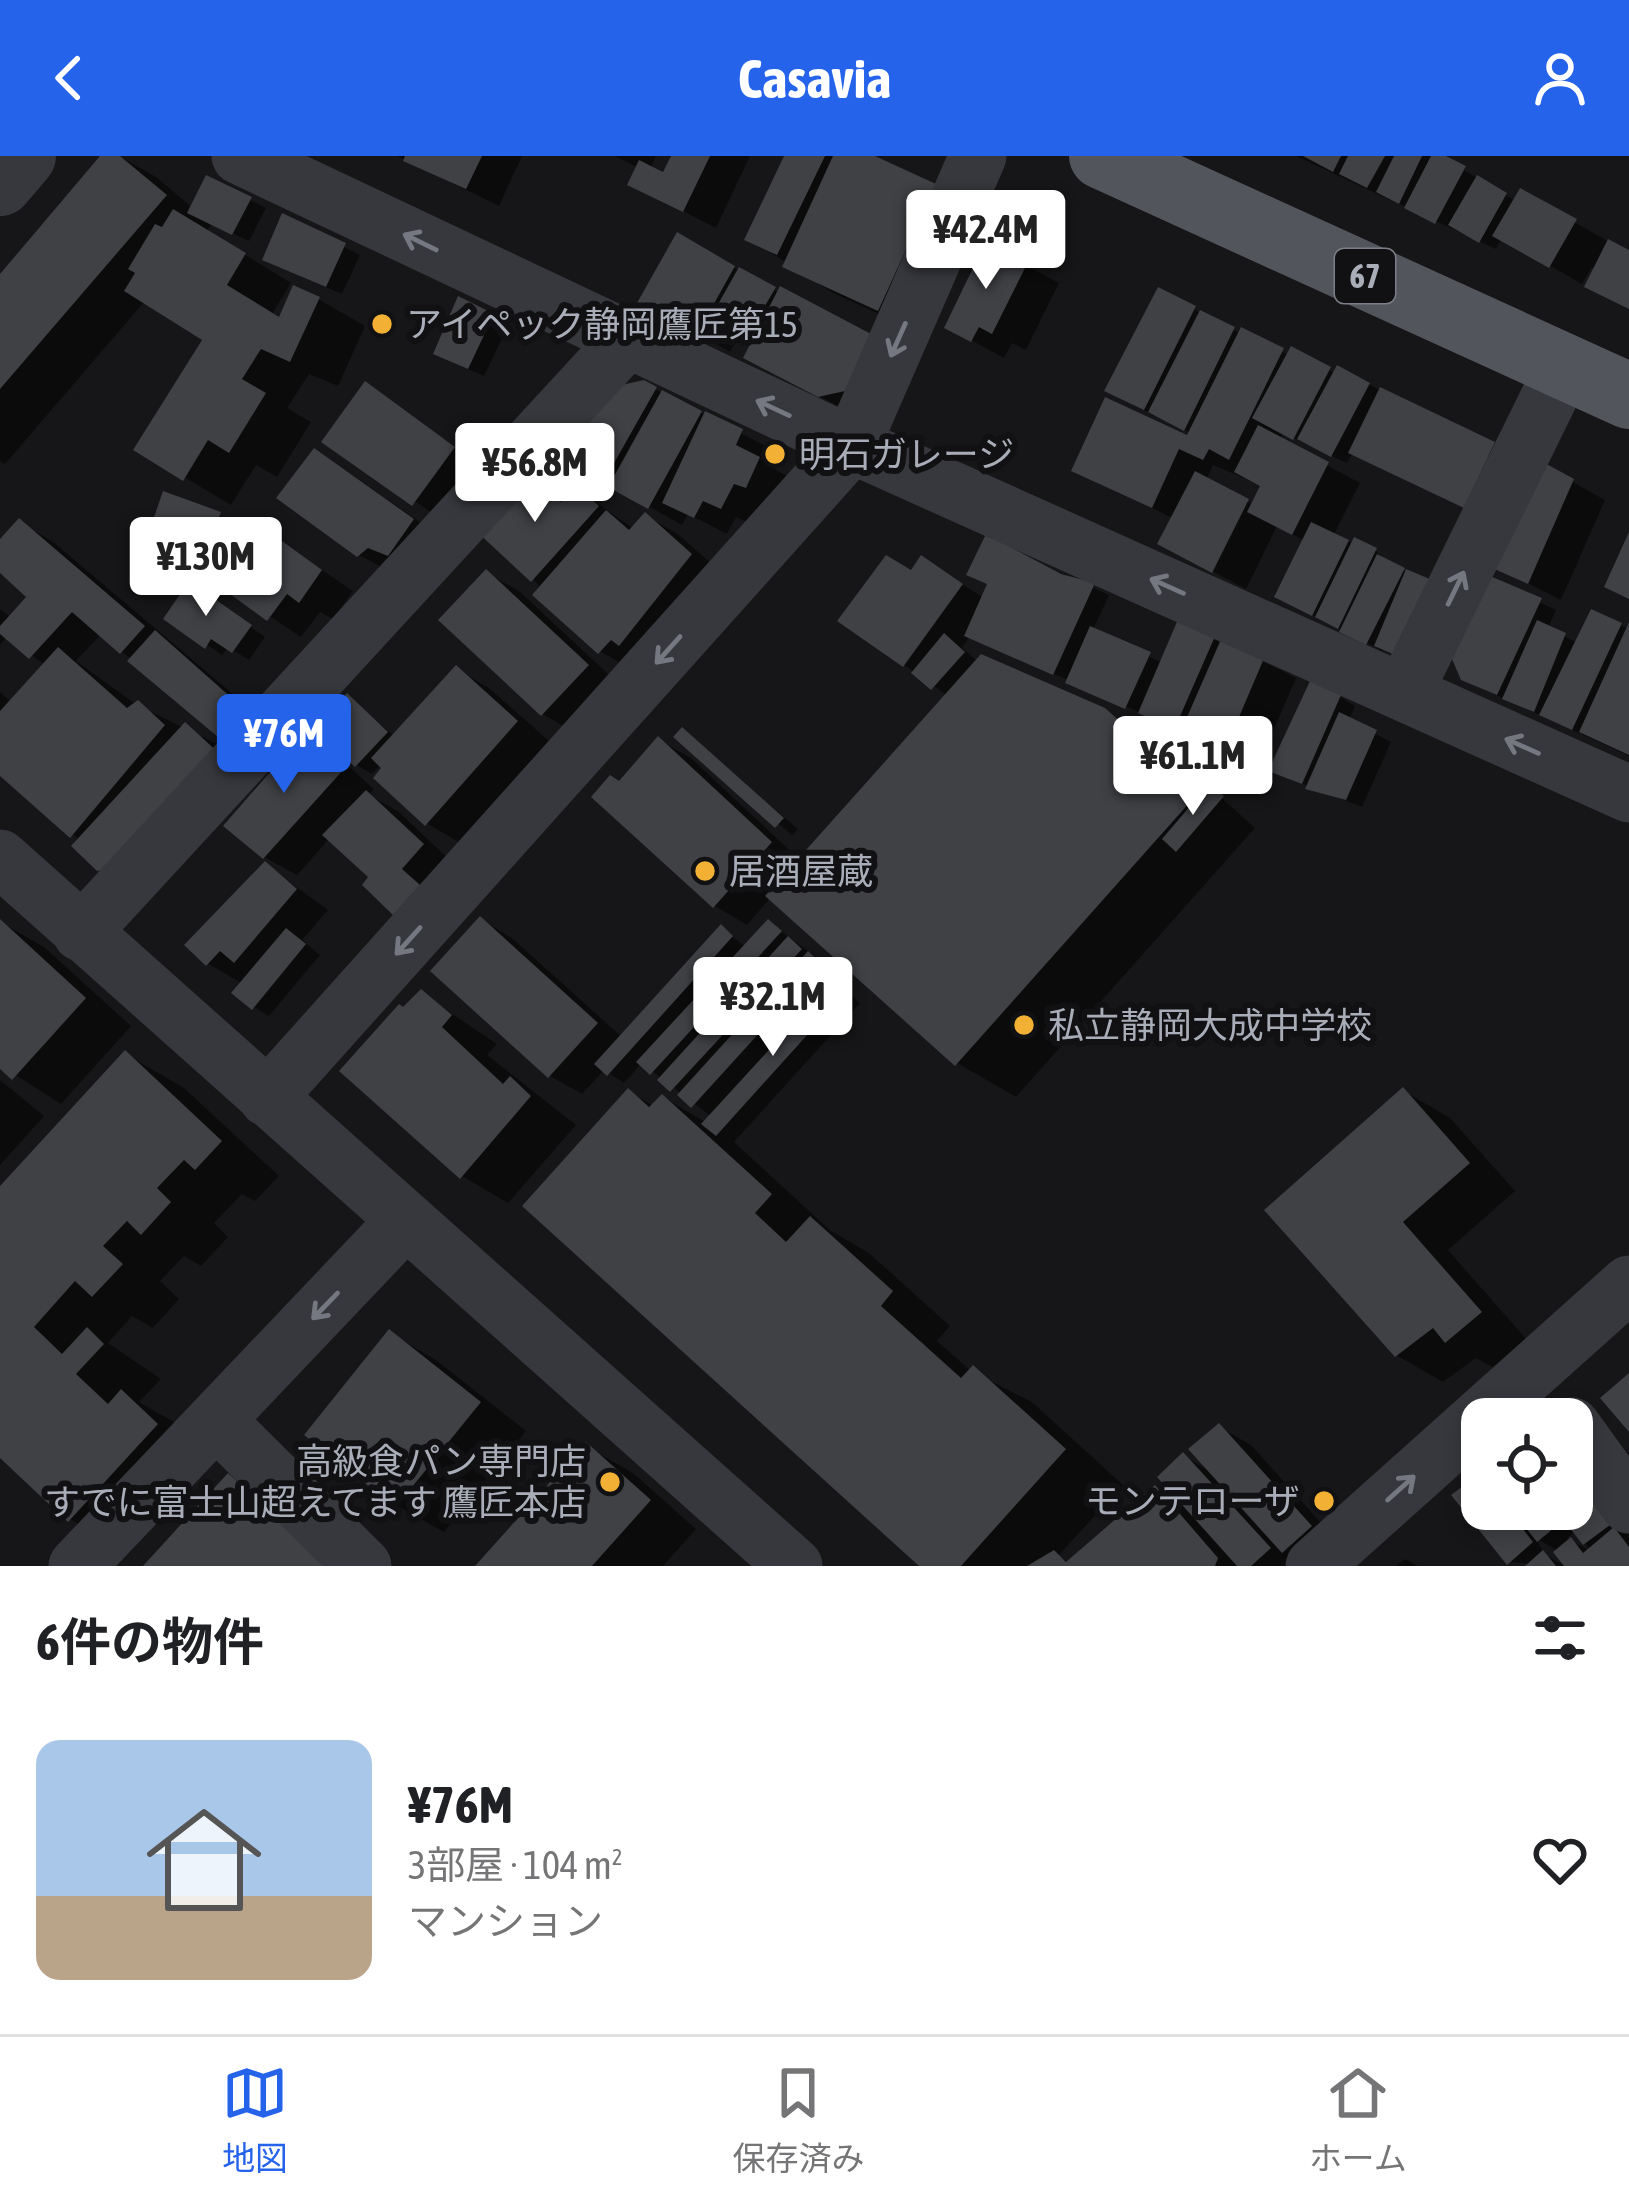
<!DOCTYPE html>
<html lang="ja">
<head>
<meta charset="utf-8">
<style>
  :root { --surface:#fff; --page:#f6f6f6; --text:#202124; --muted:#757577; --line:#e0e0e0; --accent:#2563eb }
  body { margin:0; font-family:"Asap Condensed","Noto Sans JP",sans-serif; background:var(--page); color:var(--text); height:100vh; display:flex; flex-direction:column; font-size:45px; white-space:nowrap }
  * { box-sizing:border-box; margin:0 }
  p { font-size:39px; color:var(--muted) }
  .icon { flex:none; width:66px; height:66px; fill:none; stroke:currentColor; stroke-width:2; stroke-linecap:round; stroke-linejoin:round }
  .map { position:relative; height:1410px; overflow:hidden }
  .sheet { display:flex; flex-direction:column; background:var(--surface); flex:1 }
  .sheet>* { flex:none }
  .tools { position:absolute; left:1461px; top:1242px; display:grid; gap:24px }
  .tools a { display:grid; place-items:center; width:132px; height:132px; border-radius:24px; background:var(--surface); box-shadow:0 6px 18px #0003; font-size:60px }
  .price { position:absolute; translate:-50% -102px; padding:0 27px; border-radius:12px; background:#fff; color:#222; font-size:39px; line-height:78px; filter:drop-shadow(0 3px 6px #0008) }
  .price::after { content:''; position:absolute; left:50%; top:72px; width:36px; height:27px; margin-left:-18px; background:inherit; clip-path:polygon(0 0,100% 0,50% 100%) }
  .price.active { background:var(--accent); color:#fff }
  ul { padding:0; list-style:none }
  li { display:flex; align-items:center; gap:36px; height:300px; padding:0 36px }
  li+li { border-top:3px solid var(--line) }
  li span { display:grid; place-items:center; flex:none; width:336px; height:240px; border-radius:24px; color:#555 }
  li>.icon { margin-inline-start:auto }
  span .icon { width:144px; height:144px; fill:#fffc; stroke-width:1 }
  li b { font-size:51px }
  h2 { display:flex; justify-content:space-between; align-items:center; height:144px; padding:0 36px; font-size:51px }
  header { display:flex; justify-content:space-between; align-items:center; height:156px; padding:0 36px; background:var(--accent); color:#fff; font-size:54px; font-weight:700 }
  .menu { display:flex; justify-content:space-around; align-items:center; height:168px; border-top:3px solid var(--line); background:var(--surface); font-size:33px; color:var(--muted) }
  .menu a { display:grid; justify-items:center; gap:6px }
  .menu .active { color:var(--accent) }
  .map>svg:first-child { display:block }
</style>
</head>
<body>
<header><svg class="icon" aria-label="back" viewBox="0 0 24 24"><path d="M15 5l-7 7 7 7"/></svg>Casavia<svg class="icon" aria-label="person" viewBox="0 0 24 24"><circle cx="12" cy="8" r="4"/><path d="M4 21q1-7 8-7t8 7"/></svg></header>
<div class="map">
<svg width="1629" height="1410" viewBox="0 0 1629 1410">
  <rect width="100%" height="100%" fill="#161618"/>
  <path fill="#0007" fill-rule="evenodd" d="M 104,0 L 119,0 L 156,21 L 193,52 L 250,44 L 266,52 L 249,85 L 212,68 L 206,75 L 291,127 L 272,158 L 281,163 L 318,143 L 365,170 L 338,230 L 309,218 L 287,252 L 311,266 L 277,321 L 256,309 L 231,349 L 137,293 L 206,183 L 145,145 L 5,308 L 0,305 L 0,123 Z
    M 397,0 L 522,0 L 499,50 Z
    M 614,0 L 656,0 L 650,13 L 665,20 L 673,3 L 668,0 L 750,0 L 716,72 L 631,28 L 639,12 Z
    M 787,0 L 868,0 L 935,31 L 926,179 L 833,137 L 748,82 Z
    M 1296,0 L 1440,0 L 1516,45 L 1521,36 L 1629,97 L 1629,151 L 1592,111 L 1582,128 L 1502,82 L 1496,93 Z
    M 283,61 L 360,99 L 342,138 L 300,120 Z
    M 678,81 L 780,137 L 878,252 L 853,258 L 779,219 L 753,188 L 739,180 L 730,196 L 641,146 Z
    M 988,89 L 1059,127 L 1026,194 L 1012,187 L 1004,202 L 947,171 Z
    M 1159,135 L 1241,178 L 1289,199 L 1292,194 L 1336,218 L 1338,213 L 1526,307 L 1497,368 L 1353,296 L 1347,307 L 1283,277 L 1280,284 L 1360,327 L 1333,380 L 1376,395 L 1389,408 L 1431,427 L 1383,495 L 1293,449 L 1305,385 L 1277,370 L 1246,433 L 1193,405 L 1174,363 L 1075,313 L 1188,283 L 1191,277 L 1140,252 ZM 1213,309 L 1263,330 L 1254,349 L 1206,324 Z
    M 460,144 L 508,170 L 484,220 L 452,206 Z
    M 643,227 L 774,294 L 768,309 L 790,322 L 754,369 L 736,361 L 727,378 L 688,358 L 682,369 L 612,330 L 615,325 L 568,291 Z
    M 366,229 L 485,311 L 446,366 L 325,285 Z
    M 314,296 L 347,315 L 445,384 L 392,417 L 359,399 Z
    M 1542,309 L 1605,344 L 1561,444 L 1496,411 Z
    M 527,320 L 566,345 L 577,333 L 634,373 L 646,360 L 678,378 L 723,418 L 632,514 L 600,495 L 533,423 Z
    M 219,359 L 253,378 L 258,371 L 353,435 L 333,463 L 320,456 L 301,481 L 215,424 L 209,441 L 265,481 L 249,504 L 228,491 L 222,499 L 167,462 L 181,442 L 147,422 Z
    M 19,366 L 52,385 L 273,572 L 252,597 L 220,578 L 101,478 L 76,505 L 137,549 L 217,588 L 251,619 L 80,684 L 0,616 L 0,536 L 12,547 L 45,509 L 7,480 L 0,489 L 0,453 L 11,462 L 30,441 L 0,413 L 0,388 Z
    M 922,403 L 984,442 L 1064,418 L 1109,439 L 1093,474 L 1163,507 L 1181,465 L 1296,522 L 1258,610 L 970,480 L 962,492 L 978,506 L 1103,555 L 1164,590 L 1255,672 L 1016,941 L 957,907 L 771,741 L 747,769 L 715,750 L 595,641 L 620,628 L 659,584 L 691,602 L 801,705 L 948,540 L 904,509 L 912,417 Z
    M 487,417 L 519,435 L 620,529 L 575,577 L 543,558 Z
    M 1492,424 L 1556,454 L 1548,472 L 1578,487 L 1593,457 L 1629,473 L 1629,600 L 1481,532 Z
    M 456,513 L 489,532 L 549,585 L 459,686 L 426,667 L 387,602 L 372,618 L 356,609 L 347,541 L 395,580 Z
    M 1340,541 L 1355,550 L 1349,564 L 1391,586 L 1362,651 L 1288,622 Z
    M 682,575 L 798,673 L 792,679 L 677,581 Z
    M 305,581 L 337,600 L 374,633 L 369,639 L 399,656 L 454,708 L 433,733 L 372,721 L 330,682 L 297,719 L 264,701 Z
    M 266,709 L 328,754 L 302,784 L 320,799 L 269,860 L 254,851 L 243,828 L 207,807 Z
    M 480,763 L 512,782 L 622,881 L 721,772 L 746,791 L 769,766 L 852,828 L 846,835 L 860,847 L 734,986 L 831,1075 L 869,1097 L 950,1170 L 937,1185 L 971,1215 L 1032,1246 L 1123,1329 L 1058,1400 L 1070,1407 L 1155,1333 L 1186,1351 L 1184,1300 L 1211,1316 L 1219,1271 L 1251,1289 L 1342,1390 L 1300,1410 L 923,1410 L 629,936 L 654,950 L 663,941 L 707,967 L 712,961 L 642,907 L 624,927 L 604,914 L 582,938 L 550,920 L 434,815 Z
    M 0,766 L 44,791 L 131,870 L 61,948 L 0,909 Z
    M 421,837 L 497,888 L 487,899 L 576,969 L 508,1047 L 462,1020 L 404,854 Z
    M 126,898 L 184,932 L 279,1020 L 255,1045 L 242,1038 L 214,1067 L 228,1081 L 201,1110 L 184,1100 L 160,1125 L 179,1143 L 153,1172 L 132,1160 L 108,1187 L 161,1223 L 139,1246 L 181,1270 L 215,1303 L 129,1397 L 70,1363 L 0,1298 L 0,1034 Z
    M 0,924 L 44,960 L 0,1009 Z
    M 1404,935 L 1450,962 L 1515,1035 L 1448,1094 L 1527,1184 L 1494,1212 L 1476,1202 L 1443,1226 L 1396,1199 Z
    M 390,1177 L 436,1204 L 526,1275 L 444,1376 L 397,1350 L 308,1278 Z
    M 586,1290 L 633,1317 L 696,1373 L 663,1410 L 479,1410 Z
    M 1480,1322 L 1482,1353 L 1572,1353 L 1629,1365 L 1629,1410 L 1568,1410 L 1556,1394 L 1536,1382 L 1544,1398 L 1565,1410 L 1509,1406 L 1455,1340 ZM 1576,1375 L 1592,1396 L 1567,1382 Z
    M 1405,1403 L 1418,1410 L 1396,1410 Z"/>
  <path fill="#404145" d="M 100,0 L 120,0 L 167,39 L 0,233 L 0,118 Z
    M 405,0 L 482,0 L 466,33 L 403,5 Z
    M 671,0 L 710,0 L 683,56 L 627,29 L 639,4 L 663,16 Z
    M 784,0 L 825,0 L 777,99 L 744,84 Z
    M 833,0 L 875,0 L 936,28 L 878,155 L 782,111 Z
    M 1303,0 L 1341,0 L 1333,16 Z
    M 1348,0 L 1385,0 L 1367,32 L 1339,18 Z
    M 1394,0 L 1422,0 L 1399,48 L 1376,36 Z
    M 1431,0 L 1446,0 L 1466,10 L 1435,68 L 1404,52 Z
    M 206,19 L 252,41 L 232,79 L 187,57 Z
    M 1477,19 L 1507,37 L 1479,87 L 1448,69 Z
    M 1520,32 L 1577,63 L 1549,112 L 1492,80 Z
    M 173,53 L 246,97 L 227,129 L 279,161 L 293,129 L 320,141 L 290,206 L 261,193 L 242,223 L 266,237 L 229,297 L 208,284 L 183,325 L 133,294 L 202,184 L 124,135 L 135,117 L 128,113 L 155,68 L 162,71 Z
    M 282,57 L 346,87 L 326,131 L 262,104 Z
    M 677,76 L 735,110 L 696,180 L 637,147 Z
    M 1608,83 L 1629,94 L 1629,153 L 1584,131 Z
    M 986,85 L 1028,106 L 992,178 L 979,171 L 971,186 L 944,172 Z
    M 739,111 L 776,131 L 744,186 L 708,166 Z
    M 780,130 L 873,179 L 845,235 L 818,241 L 743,202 Z
    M 1158,131 L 1196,150 L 1144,254 L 1104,235 Z
    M 458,140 L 494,158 L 468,213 L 433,198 Z
    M 1200,154 L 1235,171 L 1184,275 L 1148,256 Z
    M 1241,171 L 1284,192 L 1229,304 L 1209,293 L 1203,304 L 1179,293 L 1152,352 L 1071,315 L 1105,241 L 1187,279 Z
    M 1291,190 L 1331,211 L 1293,284 L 1252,262 Z
    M 1337,209 L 1370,227 L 1331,301 L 1297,283 Z
    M 644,224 L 657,231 L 605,323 L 564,291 L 617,230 Z
    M 365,225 L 455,291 L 412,350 L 321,286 Z
    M 1380,231 L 1495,286 L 1464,352 L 1348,297 Z
    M 662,234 L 702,255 L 648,353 L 608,331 Z
    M 705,255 L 743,273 L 736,289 L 760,301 L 746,332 L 734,328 L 721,353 L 703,345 L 694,362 L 662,347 Z
    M 1258,269 L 1329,306 L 1292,379 L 1247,356 L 1260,330 L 1234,316 Z
    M 314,292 L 414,363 L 388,400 L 368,392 L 357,401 L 276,342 Z
    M 1541,305 L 1574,323 L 1528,428 L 1492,412 Z
    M 1195,315 L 1249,343 L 1212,417 L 1157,388 Z
    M 527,317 L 561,346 L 576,329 L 599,350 L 531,426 L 475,374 Z
    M 163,335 L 221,356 L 203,406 L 185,401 L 174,433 L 144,424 L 150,403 L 141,399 Z
    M 606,354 L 629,374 L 645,356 L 692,398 L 619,490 L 611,484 L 598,498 L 532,439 Z
    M 19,362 L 145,470 L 120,498 L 72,456 L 29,503 L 0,478 L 0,470 L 26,441 L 0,417 L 0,383 Z
    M 1311,366 L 1349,384 L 1312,460 L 1274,441 Z
    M 257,367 L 322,414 L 299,447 L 287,438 L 267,465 L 215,427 Z
    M 1629,376 L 1629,443 L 1604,431 Z
    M 986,378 L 1061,418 L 1095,427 L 1053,519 L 964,480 L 987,428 L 966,419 Z
    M 1354,381 L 1377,392 L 1338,473 L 1315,461 Z
    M 1377,398 L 1405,412 L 1366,489 L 1339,476 Z
    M 886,399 L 911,414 L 921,399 L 963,428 L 903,511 L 837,465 Z
    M 486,413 L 589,509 L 541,560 L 438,464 Z
    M 1406,413 L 1432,424 L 1393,498 L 1374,490 Z
    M 1490,420 L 1542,442 L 1497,539 L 1461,524 L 1452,503 Z
    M 189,425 L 252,469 L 232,497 L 211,483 L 205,493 L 163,463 Z
    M 1591,453 L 1622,467 L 1572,574 L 1539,559 Z
    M 1179,461 L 1216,478 L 1174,574 L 1138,557 Z
    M 1537,464 L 1566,477 L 1534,556 L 1502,543 Z
    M 1629,466 L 1629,599 L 1579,576 Z
    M 1090,470 L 1151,496 L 1125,553 L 1065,527 Z
    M 155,474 L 243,552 L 218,581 L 127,505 Z
    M 944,477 L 965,496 L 931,534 L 911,517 Z
    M 1222,481 L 1265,500 L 1225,594 L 1181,575 Z
    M 58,491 L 127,552 L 138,544 L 165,569 L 70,682 L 0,620 L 0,555 Z
    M 981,498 L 1105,552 L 1199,636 L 955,910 L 765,740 Z
    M 456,509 L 518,565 L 425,670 L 373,622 L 381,612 L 371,602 Z
    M 1310,525 L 1341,539 L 1302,628 L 1268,615 Z
    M 347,537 L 388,576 L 355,611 L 313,574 Z
    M 1339,556 L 1377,574 L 1346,644 L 1305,633 Z
    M 185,566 L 221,599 L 116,712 L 97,715 L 71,690 Z
    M 682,571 L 784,662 L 775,672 L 673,581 Z
    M 304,577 L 344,613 L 263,703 L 223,670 Z
    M 658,580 L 772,686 L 713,752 L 591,641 L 610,619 L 619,625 Z
    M 1209,628 L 1224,640 L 1176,696 L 1162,683 Z
    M 366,634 L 424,688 L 402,713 L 420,729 L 393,759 L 362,729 L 368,721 L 322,679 Z
    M 265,705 L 297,733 L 234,807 L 220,795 L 206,810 L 184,789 Z
    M 480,760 L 598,867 L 548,922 L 430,815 Z
    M 0,763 L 86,842 L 12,924 L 0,913 Z
    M 768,763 L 782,775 L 650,919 L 636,906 Z
    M 721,768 L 733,780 L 607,920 L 594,908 Z
    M 286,772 L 306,788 L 252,854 L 231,837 Z
    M 788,780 L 802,793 L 670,936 L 657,924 Z
    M 808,795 L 822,808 L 691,952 L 677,939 Z
    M 833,824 L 846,836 L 716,980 L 701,968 Z
    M 421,833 L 452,859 L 442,871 L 503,928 L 510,920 L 531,940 L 460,1023 L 339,915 L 399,848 L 403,851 Z
    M 125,894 L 222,985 L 195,1014 L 184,1004 L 157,1032 L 171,1046 L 141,1079 L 127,1065 L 103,1090 L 123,1108 L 92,1141 L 75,1125 L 34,1171 L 62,1198 L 87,1171 L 104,1188 L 76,1218 L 108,1248 L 121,1233 L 158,1268 L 68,1366 L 0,1302 L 0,1030 Z
    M 1403,931 L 1470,1007 L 1403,1066 L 1482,1156 L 1445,1187 L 1433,1172 L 1395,1201 L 1264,1054 Z
    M 628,932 L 649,951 L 662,938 L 772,1038 L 755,1057 L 786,1086 L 810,1060 L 893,1135 L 881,1150 L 961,1222 L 973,1209 L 1066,1293 L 961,1410 L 919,1410 L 522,1050 Z
    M 389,1173 L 481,1246 L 395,1352 L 304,1279 Z
    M 1629,1217 L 1629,1276 L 1600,1242 Z
    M 1219,1267 L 1312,1370 L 1282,1397 L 1188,1293 Z
    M 586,1286 L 651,1344 L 592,1410 L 475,1410 Z
    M 1183,1296 L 1271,1392 L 1251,1410 L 1237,1410 L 1157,1321 Z
    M 1572,1311 L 1614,1366 L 1583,1389 L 1555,1353 L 1572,1353 Z
    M 228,1317 L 287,1371 L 327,1410 L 143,1410 Z
    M 1479,1318 L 1482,1353 L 1507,1353 L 1533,1386 L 1507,1409 L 1451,1339 Z
    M 1155,1329 L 1218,1402 L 1215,1410 L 1027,1410 L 1054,1394 L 1066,1406 Z
    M 1511,1353 L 1549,1353 L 1560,1367 L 1537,1386 Z
    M 1614,1371 L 1629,1391 L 1629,1410 L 1564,1410 L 1553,1396 L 1571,1381 L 1583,1397 Z
    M 1543,1394 L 1556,1410 L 1525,1410 Z"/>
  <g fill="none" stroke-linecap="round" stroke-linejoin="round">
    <path stroke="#37383d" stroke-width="57" d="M 240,0 L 852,289 L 1629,638
      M 1404,537 L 1564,211
      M 0,702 L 794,1410
      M 81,777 L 626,185
      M 267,942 L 852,289 L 978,0
      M 216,1264 L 363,1410
      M 1572,1270 L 1629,1349
      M 77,1410 L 405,1065
      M 1314,1410 L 1629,1128"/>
    <path stroke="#37383d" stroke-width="66" d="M 0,27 L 23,0"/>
    <path stroke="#53555c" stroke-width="66" d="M 1102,0 L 1629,240"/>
  </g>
  <defs><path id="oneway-shaft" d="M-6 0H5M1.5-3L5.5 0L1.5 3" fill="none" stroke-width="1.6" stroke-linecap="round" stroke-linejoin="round" transform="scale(3)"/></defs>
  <g stroke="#757881">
    <use href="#oneway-shaft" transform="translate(420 86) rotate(-154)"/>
    <use href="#oneway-shaft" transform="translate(898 184) rotate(114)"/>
    <use href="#oneway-shaft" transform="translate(773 252) rotate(-155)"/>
    <use href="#oneway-shaft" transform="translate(1167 430) rotate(-156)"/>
    <use href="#oneway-shaft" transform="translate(1456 432) rotate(-64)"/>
    <use href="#oneway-shaft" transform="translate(668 494) rotate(132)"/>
    <use href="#oneway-shaft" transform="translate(1522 590) rotate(-156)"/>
    <use href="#oneway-shaft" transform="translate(408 785) rotate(132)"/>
    <use href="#oneway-shaft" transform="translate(325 1150) rotate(134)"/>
    <use href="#oneway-shaft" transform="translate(1401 1332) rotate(-42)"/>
  </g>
  <g fill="#f2b134" stroke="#111113" stroke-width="4.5">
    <circle cx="382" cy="168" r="12"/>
    <circle cx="775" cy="298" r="12"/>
    <circle cx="705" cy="715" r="12"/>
    <circle cx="1024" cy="869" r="12"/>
    <circle cx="610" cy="1326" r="12"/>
    <circle cx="1324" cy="1345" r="12"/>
  </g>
  <g text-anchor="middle" stroke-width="12" stroke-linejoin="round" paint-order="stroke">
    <rect fill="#111113" stroke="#7b7e86" stroke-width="3" x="1335" y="93" width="60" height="54" rx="9"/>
    <g font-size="33" font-weight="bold" fill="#a8adb8">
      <text x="1365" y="132">67</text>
    </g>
    <g font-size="36" fill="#a8adb8" stroke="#111113" text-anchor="start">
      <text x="406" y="181">アイペック静岡鷹匠第15</text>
      <text x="799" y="311">明石ガレージ</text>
      <text x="729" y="728">居酒屋蔵</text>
      <text x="1048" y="882">私立静岡大成中学校</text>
      <text x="586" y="1318" text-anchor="end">高級食パン専門店<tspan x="586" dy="41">すでに富士山超えてます 鷹匠本店</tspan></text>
      <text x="1300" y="1358" text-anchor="end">モンテローザ</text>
    </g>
  </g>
</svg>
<div class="tools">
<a><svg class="icon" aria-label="locate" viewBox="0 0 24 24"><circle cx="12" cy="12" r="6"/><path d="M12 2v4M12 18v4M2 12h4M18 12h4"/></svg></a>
</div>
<b class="price" style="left:986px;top:136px">¥42.4M</b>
<b class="price" style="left:535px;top:369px">¥56.8M</b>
<b class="price" style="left:206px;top:463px">¥130M</b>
<b class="price active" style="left:284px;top:640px">¥76M</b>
<b class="price" style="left:1193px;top:662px">¥61.1M</b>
<b class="price" style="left:773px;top:903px">¥32.1M</b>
</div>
<section class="sheet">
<h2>6件の物件<svg class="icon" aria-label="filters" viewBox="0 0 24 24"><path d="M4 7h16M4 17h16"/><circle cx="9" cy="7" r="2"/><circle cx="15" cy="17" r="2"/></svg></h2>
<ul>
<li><span style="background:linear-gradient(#a9c7e8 65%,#b9a48a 0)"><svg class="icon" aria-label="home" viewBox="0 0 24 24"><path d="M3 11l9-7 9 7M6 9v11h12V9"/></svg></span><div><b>¥76M</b><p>3部屋 · 104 m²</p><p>マンション</p></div><svg class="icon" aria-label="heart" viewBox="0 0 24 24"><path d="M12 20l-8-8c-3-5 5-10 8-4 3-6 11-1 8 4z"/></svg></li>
</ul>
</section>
<nav class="menu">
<a class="active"><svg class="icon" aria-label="map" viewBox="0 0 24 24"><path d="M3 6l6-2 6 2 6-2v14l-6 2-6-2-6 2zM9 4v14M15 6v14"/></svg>地図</a>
<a><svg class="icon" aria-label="saved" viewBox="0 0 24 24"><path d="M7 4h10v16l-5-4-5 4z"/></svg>保存済み</a>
<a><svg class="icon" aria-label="home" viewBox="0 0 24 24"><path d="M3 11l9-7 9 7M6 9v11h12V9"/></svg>ホーム</a>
</nav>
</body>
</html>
